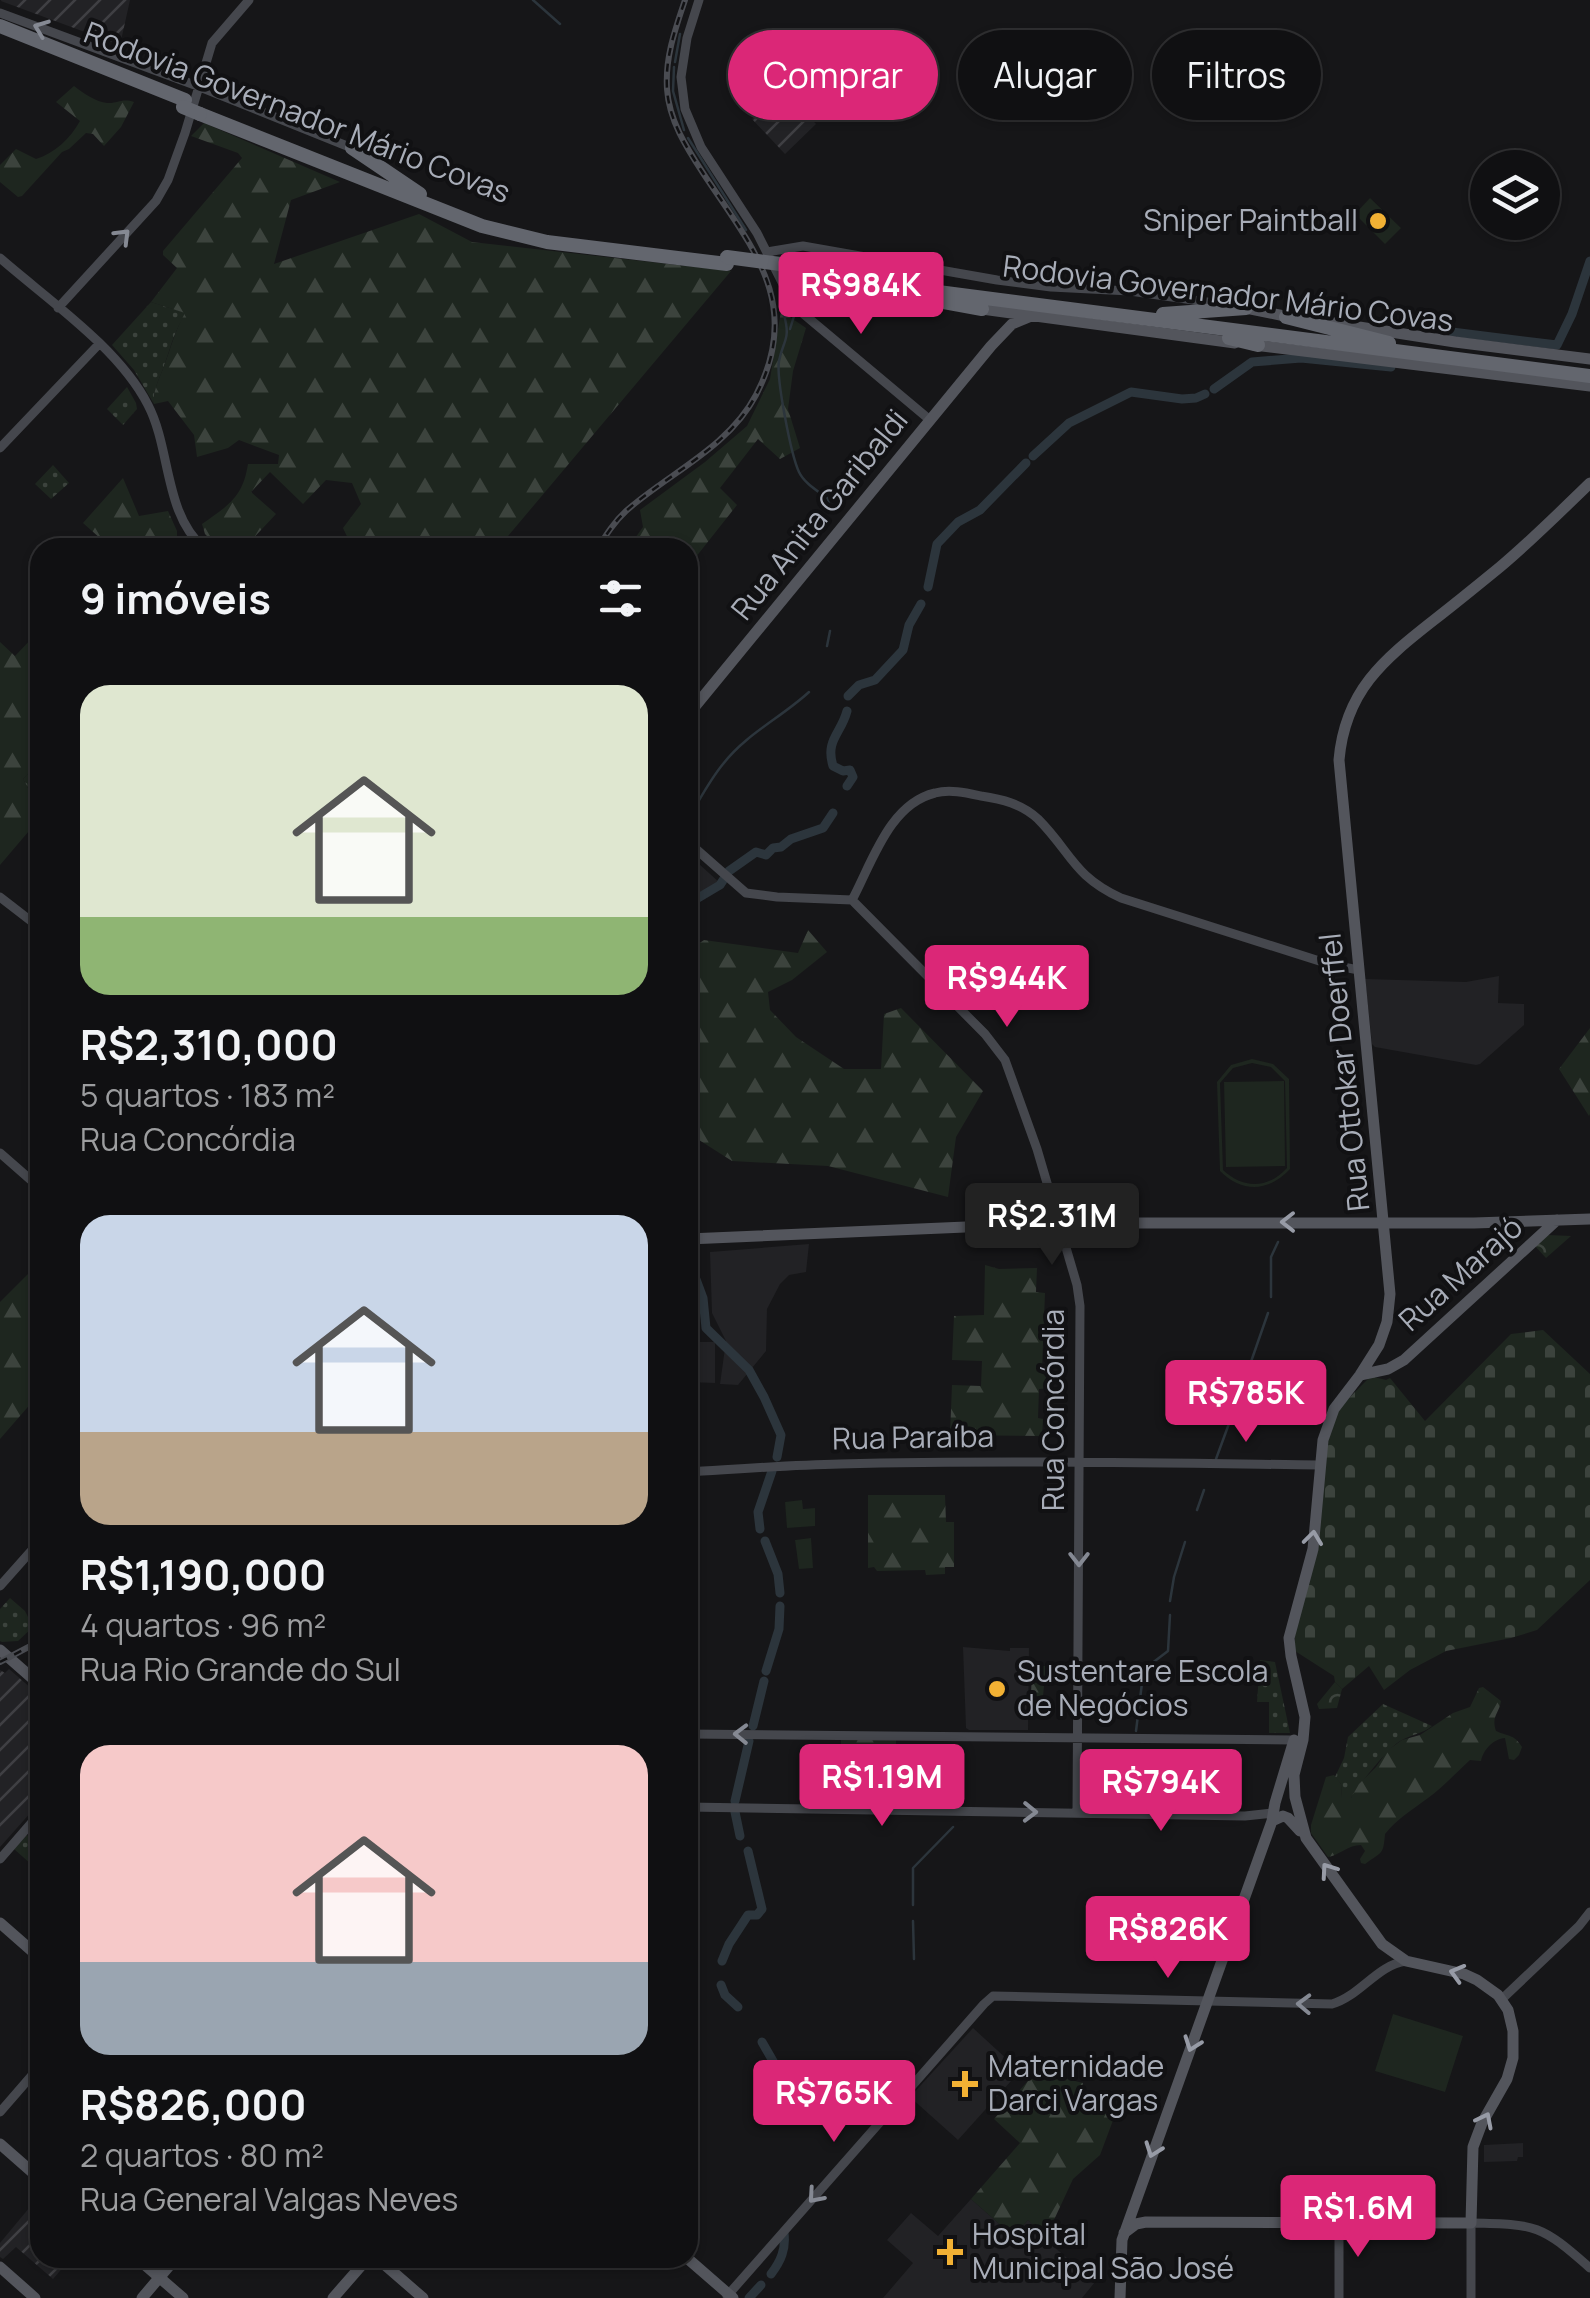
<!DOCTYPE html>
<html lang="pt">
<head>
<meta charset="utf-8">
<style>
  :root { --surface:#101012; --page:#19191b; --text:#f1f3f6; --muted:#9c9d9f; --line:#303032; --accent:#db2777 }
  body { margin:0; font-family:Manrope,sans-serif; background:var(--page); color:var(--text); height:100vh; display:flex; flex-direction:column; font-size:38px; white-space:nowrap }
  * { box-sizing:border-box; margin:0 }
  p { font-size:32px; color:var(--muted) }
  .icon { flex:none; width:55px; height:55px; fill:none; stroke:currentColor; stroke-width:2; stroke-linecap:round; stroke-linejoin:round }
  .map { position:relative; flex:1; overflow:hidden }
  .details { position:absolute; left:30px; top:538px; width:668px; height:1730px; display:flex; flex-direction:column; background:var(--surface); border-radius:30px; box-shadow:0 2px 8px #0004,0 0 0 2px var(--line) }
  .details>* { flex:none }
  .guide { position:absolute; left:728px; top:30px; width:712px; height:90px; display:flex; gap:20px }
  .fabs { position:absolute; left:1470px; top:150px; display:grid; gap:20px }
  .fabs a { display:grid; place-items:center; width:90px; height:90px; border-radius:50%; background:var(--surface); box-shadow:0 2px 8px #0004,0 0 0 2px var(--line); font-size:50px }
  .price { position:absolute; translate:-50% -85px; padding:0 22px; border-radius:10px; background:var(--accent); color:#fff; font-size:32px; line-height:65px; filter:drop-shadow(0 2px 5px #0008) }
  .price::after { content:''; position:absolute; left:50%; top:60px; width:30px; height:22px; margin-left:-15px; background:inherit; clip-path:polygon(0 0,100% 0,50% 100%) }
  .price.on { background:#222; color:#fff }
  ul { padding:0; list-style:none }
  li { display:grid; align-content:center; gap:20px; height:530px; padding:0 50px }
  li span { display:grid; place-items:center; height:310px; border-radius:30px; color:#555 }
  li>.icon { margin-inline-start:auto }
  span .icon { width:180px; height:180px; fill:#fffc; stroke-width:1 }
  li b { font-size:42px }
  h2 { display:flex; justify-content:space-between; align-items:center; height:120px; padding:0 50px; font-size:42px }
  .chip { padding:0 35px; border-radius:45px; background:var(--surface); box-shadow:0 2px 8px #0004,0 0 0 2px var(--line); font-size:35px; line-height:90px }
  .chip.on { background:var(--accent); color:#fff }
  .map>svg:first-child { display:block }
</style>
</head>
<body>
<div class="map">
<svg width="1590" height="2298" viewBox="0 0 1590 2298">
  <defs>
    <pattern id="industrial-furrows" width="10" height="10" patternUnits="userSpaceOnUse" patternTransform="scale(2.5)"><rect width="10" height="10" fill="#222225"/><path d="M-1 1l2-2M0 10L10 0M9 11l2-2" fill="none" stroke="#3f3f43"/></pattern>
    <pattern id="grass-dots" width="8" height="8" patternUnits="userSpaceOnUse" patternTransform="scale(2.5)"><rect width="8" height="8" fill="#1e261f"/><path d="M2 2h.1M6 6h.1" fill="none" stroke="#3c433d" stroke-width="1.8" stroke-linecap="round"/></pattern>
    <pattern id="forest-firs" width="22" height="20" patternUnits="userSpaceOnUse" patternTransform="scale(2.5)"><rect width="22" height="20" fill="#1e261f"/><path d="M5 1l3.5 6h-7zM16 11l3.5 6h-7z" fill="#3c433d"/></pattern>
    <pattern id="cemetery-stones" width="16" height="16" patternUnits="userSpaceOnUse" patternTransform="scale(2.5)"><rect width="16" height="16" fill="#1e261f"/><path d="M2 7V4a2 2 0 0 1 4 0v3zM10 15v-3a2 2 0 0 1 4 0v3z" fill="#3c433d"/></pattern>
    <pattern id="park-crowns" width="20" height="18" patternUnits="userSpaceOnUse" patternTransform="scale(2.5)"><rect width="20" height="18" fill="#1e261f"/><path d="M2 6a3 3 0 1 1 6 0M12 15a3 3 0 1 1 6 0" fill="none" stroke="#3c433d"/></pattern>
  </defs>
  <rect width="100%" height="100%" fill="#161618"/>
  <path fill="#222225" d="M 688,854 L 720,883 L 688,902 Z
    M 1499,976 L 1498,1003 L 1524,1004 L 1524,1025 L 1480,1064 L 1476,1065 L 1375,1047 L 1372,1044 L 1365,979 L 1466,982 Z
    M 809,1244 L 806,1272 L 789,1275 L 780,1284 L 767,1309 L 766,1351 L 738,1385 L 720,1384 L 726,1341 L 712,1313 L 710,1252 Z
    M 688,1342 L 715,1342 L 715,1383 L 688,1382 Z
    M 963,1647 L 1010,1651 L 1010,1648 L 1029,1648 L 1028,1730 L 969,1730 L 966,1728 Z
    M 973,2028 L 1020,2071 L 958,2140 L 910,2097 Z
    M 1523,2143 L 1523,2157 L 1518,2157 L 1517,2161 L 1484,2162 L 1484,2145 Z
    M 971,2199 L 1013,2236 L 1028,2220 L 1043,2233 L 1053,2222 L 1066,2227 L 1053,2246 L 1095,2282 L 1082,2298 L 883,2298 L 913,2263 L 887,2240 L 911,2213 L 938,2236 Z"/>
  <path fill="url(#industrial-furrows)" d="M 2,0 L 130,0 L 120,45 L 1,1 Z
    M 783,90 L 816,124 L 785,154 L 752,119 Z
    M 9,1669 L 40,1696 L 40,1802 L 0,1847 L 0,1670 L 5,1673 Z
    M 40,2195 L 40,2258 L 71,2258 L 53,2279 L 16,2247 L 3,2259 L 0,2257 L 0,2243 Z"/>
  <path fill="url(#grass-dots)" d="M 151,302 L 186,313 C 173,334 172,344 164,366 C 159,380 153,389 154,404 L 134,370 L 112,345 Z
    M 127,387 L 136,403 L 137,409 L 123,425 L 107,409 Z
    M 53,465 L 69,483 L 51,499 L 35,484 Z
    M 40,757 L 40,810 L 23,779 L 37,764 Z
    M 10,1598 L 25,1611 L 33,1627 L 18,1641 L 2,1642 L 0,1641 L 0,1609 Z
    M 1260,1660 L 1275,1662 L 1290,1733 L 1269,1733 L 1269,1702 L 1257,1702 Z
    M 1383,1704 L 1432,1726 C 1422,1734 1413,1734 1402,1740 C 1389,1746 1359,1785 1351,1798 L 1342,1798 L 1341,1784 L 1335,1777 L 1344,1758 L 1348,1737 Z
    M 27,1835 L 40,1846 L 40,1872 L 14,1849 Z"/>
  <path fill="url(#forest-firs)" d="M 74,86 C 83,93 96,102 107,103 C 118,104 121,98 134,102 L 121,127 L 104,146 L 93,134 L 86,133 L 69,149 L 62,152 L 22,196 L 18,197 L 0,182 L 0,165 L 16,149 L 36,159 C 55,153 70,139 80,121 L 56,102 Z
    M 204,123 L 340,182 L 291,200 L 274,264 L 419,214 L 472,242 L 731,271 L 503,542 L 502,547 L 352,547 L 343,528 L 361,504 L 352,483 L 326,480 L 303,504 L 270,472 L 251,492 L 276,514 L 245,547 L 218,547 L 205,534 L 202,524 C 229,505 243,497 248,464 L 278,464 L 279,455 L 239,440 L 228,448 L 197,457 L 194,435 L 168,401 L 154,404 C 153,389 159,380 164,366 C 172,345 174,333 185,313 L 151,302 L 177,268 L 163,255 L 163,251 L 242,158 L 238,153 L 191,136 Z
    M 781,311 L 806,328 L 793,371 L 788,409 L 800,448 L 780,459 L 758,439 L 720,488 L 737,505 L 688,567 L 688,548 L 633,547 L 633,541 L 643,527 L 640,510 L 705,462 L 747,426 L 770,379 Z
    M 123,478 L 139,516 L 168,511 L 177,531 L 177,547 L 110,547 L 83,523 Z
    M 40,630 L 40,757 L 37,764 L 23,779 L 40,810 L 40,818 L 0,865 L 0,642 L 15,656 Z
    M 808,930 L 827,952 L 792,980 L 768,992 L 770,1010 L 796,1037 L 844,1069 L 881,1069 L 884,1014 L 901,1008 L 983,1091 L 956,1137 L 948,1197 L 828,1166 L 732,1161 L 688,1133 L 688,951 L 704,940 L 798,953 Z
    M 1590,1028 L 1590,1114 L 1589,1116 L 1559,1069 Z
    M 985,1265 L 999,1269 L 1037,1268 L 1036,1292 L 1045,1293 L 1042,1368 L 1051,1369 L 1050,1388 L 1039,1389 L 1038,1418 L 1043,1419 L 1042,1436 L 950,1435 L 952,1385 L 981,1386 L 982,1361 L 952,1360 L 954,1316 L 984,1315 Z
    M 30,1272 L 40,1278 L 40,1393 L 0,1439 L 0,1302 Z
    M 868,1495 L 945,1495 L 946,1522 L 954,1522 L 954,1567 L 945,1567 L 945,1574 L 926,1575 L 925,1570 L 877,1571 L 874,1567 L 868,1568 Z
    M 1032,1666 L 1046,1666 L 1043,1696 L 1031,1696 Z
    M 1483,1687 L 1501,1701 C 1499,1714 1491,1716 1496,1731 C 1509,1737 1514,1734 1522,1747 L 1519,1755 L 1514,1760 L 1509,1759 L 1505,1738 C 1493,1739 1483,1750 1481,1761 L 1470,1760 C 1457,1772 1443,1787 1428,1798 C 1412,1810 1398,1818 1385,1834 C 1383,1855 1383,1851 1365,1864 L 1361,1863 L 1360,1859 L 1365,1851 L 1361,1845 C 1348,1845 1340,1855 1328,1857 L 1311,1833 L 1311,1825 L 1326,1777 L 1334,1775 L 1341,1784 L 1342,1798 L 1351,1798 L 1359,1784 L 1376,1767 L 1387,1751 L 1402,1740 L 1420,1735 L 1453,1713 L 1470,1707 L 1479,1688 Z
    M 896,1738 L 896,1760 L 867,1763 L 868,1803 L 841,1803 L 841,1739 Z
    M 1039,2072 L 1083,2083 L 1078,2108 L 1115,2115 L 1100,2155 L 1073,2179 L 1053,2222 L 1043,2234 L 1028,2220 L 1013,2236 L 971,2199 L 1020,2143 L 994,2119 L 1035,2073 Z"/>
  <path fill="url(#cemetery-stones)" d="M 1543,1330 L 1590,1374 L 1590,1580 L 1537,1630 L 1511,1638 L 1446,1651 L 1410,1670 L 1384,1690 L 1369,1666 L 1342,1689 L 1335,1682 L 1334,1676 L 1295,1651 L 1295,1636 L 1324,1453 L 1339,1408 L 1368,1379 L 1374,1377 L 1386,1380 L 1390,1378 L 1425,1421 L 1511,1334 Z"/>
  <path fill="url(#park-crowns)" d="M 1547,1235 L 1571,1236 L 1546,1258 L 1535,1246 Z
    M 1335,1682 L 1342,1689 L 1337,1708 L 1319,1709 L 1317,1704 Z"/>
  <path fill="#1e261f" fill-rule="evenodd" d="M 1370,198 L 1401,228 L 1385,244 L 1355,214 Z
    M 1252,1059 L 1273,1064 L 1289,1079 L 1290,1169 C 1269,1192 1242,1193 1220,1171 L 1217,1082 L 1231,1065 ZM 1252,1063 L 1271,1067 L 1285,1081 L 1287,1168 C 1268,1189 1243,1189 1223,1170 L 1220,1083 L 1233,1068 Z
    M 1284,1081 L 1285,1166 L 1226,1167 L 1224,1082 Z
    M 802,1500 L 803,1509 L 815,1508 L 815,1526 L 787,1528 L 785,1502 Z
    M 811,1538 L 813,1568 L 799,1569 L 795,1540 Z
    M 1393,2014 L 1463,2036 L 1445,2092 L 1375,2071 Z"/>
  <g fill="none" stroke-linecap="round" stroke-linejoin="round">
    <path stroke="#2c353c" stroke-width="2.5" d="M 533,0 L 560,24
      M 675,62 L 680,34
      M 674,67 L 673,91 L 684,130
      M 688,138 L 746,230
      M 797,304 L 797,272
      M 784,315 C 791,340 783,340 779,361 C 776,378 791,455 799,472 C 804,483 818,491 828,499 L 830,513
      M 790,329 L 795,313
      M 827,646 L 830,631
      M 688,819 C 699,801 709,781 723,764 C 746,734 782,717 809,692
      M 1271,1297 L 1271,1257 L 1278,1242
      M 1238,1399 L 1268,1313
      M 1216,1459 L 1234,1410
      M 1197,1510 L 1204,1490
      M 1170,1601 L 1174,1577 L 1185,1542
      M 1147,1667 L 1168,1651 L 1170,1615
      M 1136,1731 L 1143,1675
      M 1086,1767 L 1125,1753
      M 913,1905 L 913,1868 L 953,1827
      M 913,1921 L 914,1959"/>
    <path stroke="#2c353c" stroke-width="9" d="M 1452,332 L 1557,345 L 1572,314 L 1590,261
      M 1214,389 L 1252,362 L 1301,358 L 1391,367
      M 1033,456 L 1069,423 L 1131,392 L 1182,399 L 1196,398 L 1205,394
      M 928,587 L 937,544 L 958,522 L 980,510 L 1026,463
      M 848,696 L 859,685 L 875,680 L 903,650 L 909,625 L 921,604
      M 847,786 L 853,777 L 850,770 L 843,771 L 833,766 C 825,740 841,734 847,711
      M 688,904 L 720,885 L 729,871 L 756,852 L 766,855 L 773,848 L 781,847 L 791,839 L 823,828 L 833,813
      M 688,1258 L 703,1298 L 706,1328 L 749,1370 L 764,1397 L 781,1435 L 777,1457
      M 760,1529 L 758,1512 L 772,1471
      M 765,1541 L 778,1574 L 780,1593
      M 766,1671 L 779,1629 L 780,1606
      M 753,1726 L 764,1681
      M 735,1801 L 749,1741
      M 735,1812 L 740,1836
      M 722,1961 L 729,1944 L 748,1915 L 757,1915 L 762,1909 L 748,1851
      M 721,1985 L 725,1995 L 738,2007
      M 762,2042 L 781,2075
      M 771,2274 C 781,2261 786,2249 784,2233
      M 749,2298 L 761,2285"/>
    <path stroke="#45474d" stroke-width="9" d="M 699,0 L 687,38 L 681,77 L 685,109 L 701,147 L 757,233 L 794,306 L 930,420
      M 0,13 L 200,87 L 352,148
      M 767,252 L 803,246 L 997,280 L 1051,287 L 1130,291 L 1228,305
      M 0,258 C 48,300 119,348 148,405 C 171,449 164,514 204,548
      M 58,308 L 156,201 L 168,180 L 185,133 L 212,43 L 249,0
      M 0,448 L 99,344
      M 688,842 L 746,893 L 777,897 L 852,900
      M 0,897 L 40,928
      M 852,900 L 985,1034 L 1005,1060 L 1037,1149 L 1077,1285 L 1080,1306 L 1077,1813
      M 852,900 C 872,863 889,804 935,793 C 950,789 967,793 981,796 C 1002,799 1022,804 1038,819 C 1071,852 1073,876 1121,898 L 1332,965 L 1359,970
      M 0,1153 L 40,1188
      M 688,1472 C 738,1469 789,1465 840,1464 C 1000,1460 1160,1463 1320,1465
      M 0,1586 L 40,1541
      M 688,1734 L 1294,1740
      M 688,1807 L 1245,1816 L 1273,1813
      M 0,1859 L 40,1813
      M 1502,1999 L 1579,1926 L 1590,1912
      M 0,2112 L 40,2066
      M 1339,2223 L 1339,2298
      M 727,2296 L 984,2004 L 993,1996 L 1332,2004 C 1360,1996 1377,1965 1406,1961
      M 1471,2298 L 1471,2223 C 1537,2224 1541,2225 1590,2268"/>
    <path stroke="#53555c" stroke-width="11" d="M 1246,308 L 1294,318
      M 982,309 L 1235,343
      M 1327,322 L 1455,342 L 1590,359
      M 1254,345 L 1590,386
      M 688,715 L 991,346 L 1012,324 L 1029,317
      M 688,1239 L 1060,1223 L 1474,1223 L 1590,1219
      M 1360,1375 L 1388,1369 L 1404,1360 L 1557,1220
      M 0,1650 L 40,1685
      M 1272,1821 L 1283,1816 L 1288,1818 L 1300,1831
      M 0,1923 L 40,1958
      M 0,2144 L 40,2179
      M 1124,2233 L 1136,2224 L 1146,2222 L 1471,2223 L 1473,2147 L 1482,2123 L 1507,2079 L 1513,2058 L 1513,2031 L 1508,2010 L 1498,1995 L 1477,1980 L 1464,1974 L 1406,1961 L 1382,1944 L 1306,1838 L 1295,1797 L 1294,1775 L 1303,1740 L 1305,1717 L 1291,1656 L 1289,1638 L 1313,1549 L 1323,1440 L 1334,1409 L 1360,1375 L 1379,1345 L 1387,1322 L 1390,1294 L 1339,760 C 1345,691 1383,660 1434,620 C 1456,603 1478,585 1500,567 C 1531,541 1560,512 1590,483
      M 137,2258 L 183,2298
      M 377,2258 L 423,2298
      M 687,2258 L 733,2298
      M 0,2267 L 35,2298
      M 142,2298 L 176,2258
      M 333,2298 L 368,2258
      M 1120,2298 L 1122,2240 L 1272,1821 L 1275,1803 L 1294,1740"/>
    <path stroke="#63666e" stroke-width="14" d="M 0,26 L 185,100
      M 200,114 L 482,226 L 547,242 L 727,264
      M 352,148 L 420,194
      M 807,275 L 1590,376
      M 933,300 L 982,309
      M 1163,314 L 1246,308
      M 1286,317 L 1389,343
      M 1229,338 L 1258,345"/>
    <g stroke="#4a4c52" stroke-width="6">
      <path id="rail" d="M 598,548 C 606,535 614,522 626,511 C 669,473 728,448 756,395 C 804,303 751,246 703,173 C 686,147 669,120 667,89 C 665,57 675,30 685,0
        M 0,1662 L 40,1641"/>
    </g>
    <use href="#rail" stroke="#111113" stroke-width="2.5" stroke-dasharray="8" stroke-linecap="butt"/>
    <path stroke="#63666e" stroke-width="14" d="M 183,107 L 200,114
      M 727,257 L 811,268"/>
  </g>
  <defs><path id="oneway-chevron" d="M-2-3.5L2.5 0L-2 3.5" fill="none" stroke-width="1.6" stroke-linecap="round" stroke-linejoin="round" transform="scale(2.5)"/></defs>
  <g stroke="#858993">
    <use href="#oneway-chevron" transform="translate(41 28) rotate(-159)"/>
    <use href="#oneway-chevron" transform="translate(123 236) rotate(-45)"/>
    <use href="#oneway-chevron" transform="translate(1079 1559) rotate(90)"/>
    <use href="#oneway-chevron" transform="translate(741 1734) rotate(-179)"/>
    <use href="#oneway-chevron" transform="translate(1030 1812) rotate(1)"/>
    <use href="#oneway-chevron" transform="translate(1304 2004) rotate(-178)"/>
    <use href="#oneway-chevron" transform="translate(815 2196) rotate(131)"/>
  </g>
  <g stroke="#979ba6">
    <use href="#oneway-chevron" transform="translate(1288 1222) rotate(180)"/>
    <use href="#oneway-chevron" transform="translate(1313 1538) rotate(-83)"/>
    <use href="#oneway-chevron" transform="translate(1328 1870) rotate(-125)"/>
    <use href="#oneway-chevron" transform="translate(1457 1973) rotate(-164)"/>
    <use href="#oneway-chevron" transform="translate(1192 2044) rotate(110)"/>
    <use href="#oneway-chevron" transform="translate(1485 2120) rotate(-63)"/>
    <use href="#oneway-chevron" transform="translate(1153 2150) rotate(110)"/>
  </g>
  <g fill="#f2b134" stroke="#111113" stroke-width="4">
    <circle cx="1378" cy="221" r="10"/>
    <circle cx="997" cy="1689" r="10"/>
    <path d="M960 2069h10v10h10v10h-10v10h-10v-10h-10v-10h10z"/>
    <path d="M945 2237h10v10h10v10h-10v10h-10v-10h-10v-10h10z"/>
  </g>
  <g text-anchor="middle" stroke-width="8" stroke-linejoin="round" paint-order="stroke">
    <g font-size="30" fill="#a8adb8" stroke="#111113">
      <text transform="translate(297 113) rotate(21)" y="10">Rodovia Governador Mário Covas</text>
      <text transform="translate(1228 294) rotate(7)" y="10">Rodovia Governador Mário Covas</text>
      <text transform="translate(820 515) rotate(-51)" y="10">Rua Anita Garibaldi</text>
      <text transform="translate(1345 1072) rotate(-96)" y="10">Rua Ottokar Doerffel</text>
      <text transform="translate(1461 1274) rotate(-42)" y="10">Rua Marajó</text>
      <text transform="translate(1054 1410) rotate(-90)" y="10">Rua Concórdia</text>
      <text transform="translate(913 1438) rotate(-1)" y="10">Rua Paraíba</text>
    </g>
    <g font-size="30" fill="#a8adb8" stroke="#111113" text-anchor="start">
      <text x="1358" y="231" text-anchor="end">Sniper Paintball</text>
      <text x="1017" y="1682">Sustentare Escola<tspan x="1017" dy="34">de Negócios</tspan></text>
      <text x="988" y="2077">Maternidade<tspan x="988" dy="34">Darci Vargas</tspan></text>
      <text x="972" y="2245">Hospital<tspan x="972" dy="34">Municipal São José</tspan></text>
    </g>
  </g>
</svg>
<div class="fabs">
<a><svg class="icon" aria-label="layers" viewBox="0 0 24 24"><path d="M12 4l9 5-9 5-9-5zM3 14l9 5 9-5"/></svg></a>
</div>
<b class="price" style="left:861px;top:337px">R$984K</b>
<b class="price" style="left:1007px;top:1030px">R$944K</b>
<b class="price on" style="left:1052px;top:1268px">R$2.31M</b>
<b class="price" style="left:1246px;top:1445px">R$785K</b>
<b class="price" style="left:882px;top:1829px">R$1.19M</b>
<b class="price" style="left:1161px;top:1834px">R$794K</b>
<b class="price" style="left:1168px;top:1981px">R$826K</b>
<b class="price" style="left:834px;top:2145px">R$765K</b>
<b class="price" style="left:1358px;top:2260px">R$1.6M</b>
<div class="guide">
<a class="chip on">Comprar</a>
<a class="chip">Alugar</a>
<a class="chip">Filtros</a>
</div>
<section class="details">
<h2>9 imóveis<svg class="icon" aria-label="filters" viewBox="0 0 24 24"><path d="M4 7h16M4 17h16"/><circle cx="9" cy="7" r="2"/><circle cx="15" cy="17" r="2"/></svg></h2>
<ul>
<li><span style="background:linear-gradient(#dfe7d0 75%,#8fb573 0)"><svg class="icon" aria-label="home" viewBox="0 0 24 24"><path d="M3 11l9-7 9 7M6 9v11h12V9"/></svg></span><div><b>R$2,310,000</b><p>5 quartos · 183 m²</p><p>Rua Concórdia</p></div></li>
<li><span style="background:linear-gradient(#c9d6e8 70%,#b9a48a 0)"><svg class="icon" aria-label="home" viewBox="0 0 24 24"><path d="M3 11l9-7 9 7M6 9v11h12V9"/></svg></span><div><b>R$1,190,000</b><p>4 quartos · 96 m²</p><p>Rua Rio Grande do Sul</p></div></li>
<li><span style="background:linear-gradient(#f6c9c9 70%,#9aa5b1 0)"><svg class="icon" aria-label="home" viewBox="0 0 24 24"><path d="M3 11l9-7 9 7M6 9v11h12V9"/></svg></span><div><b>R$826,000</b><p>2 quartos · 80 m²</p><p>Rua General Valgas Neves</p></div></li>
</ul>
</section>
</div>
</body>
</html>
